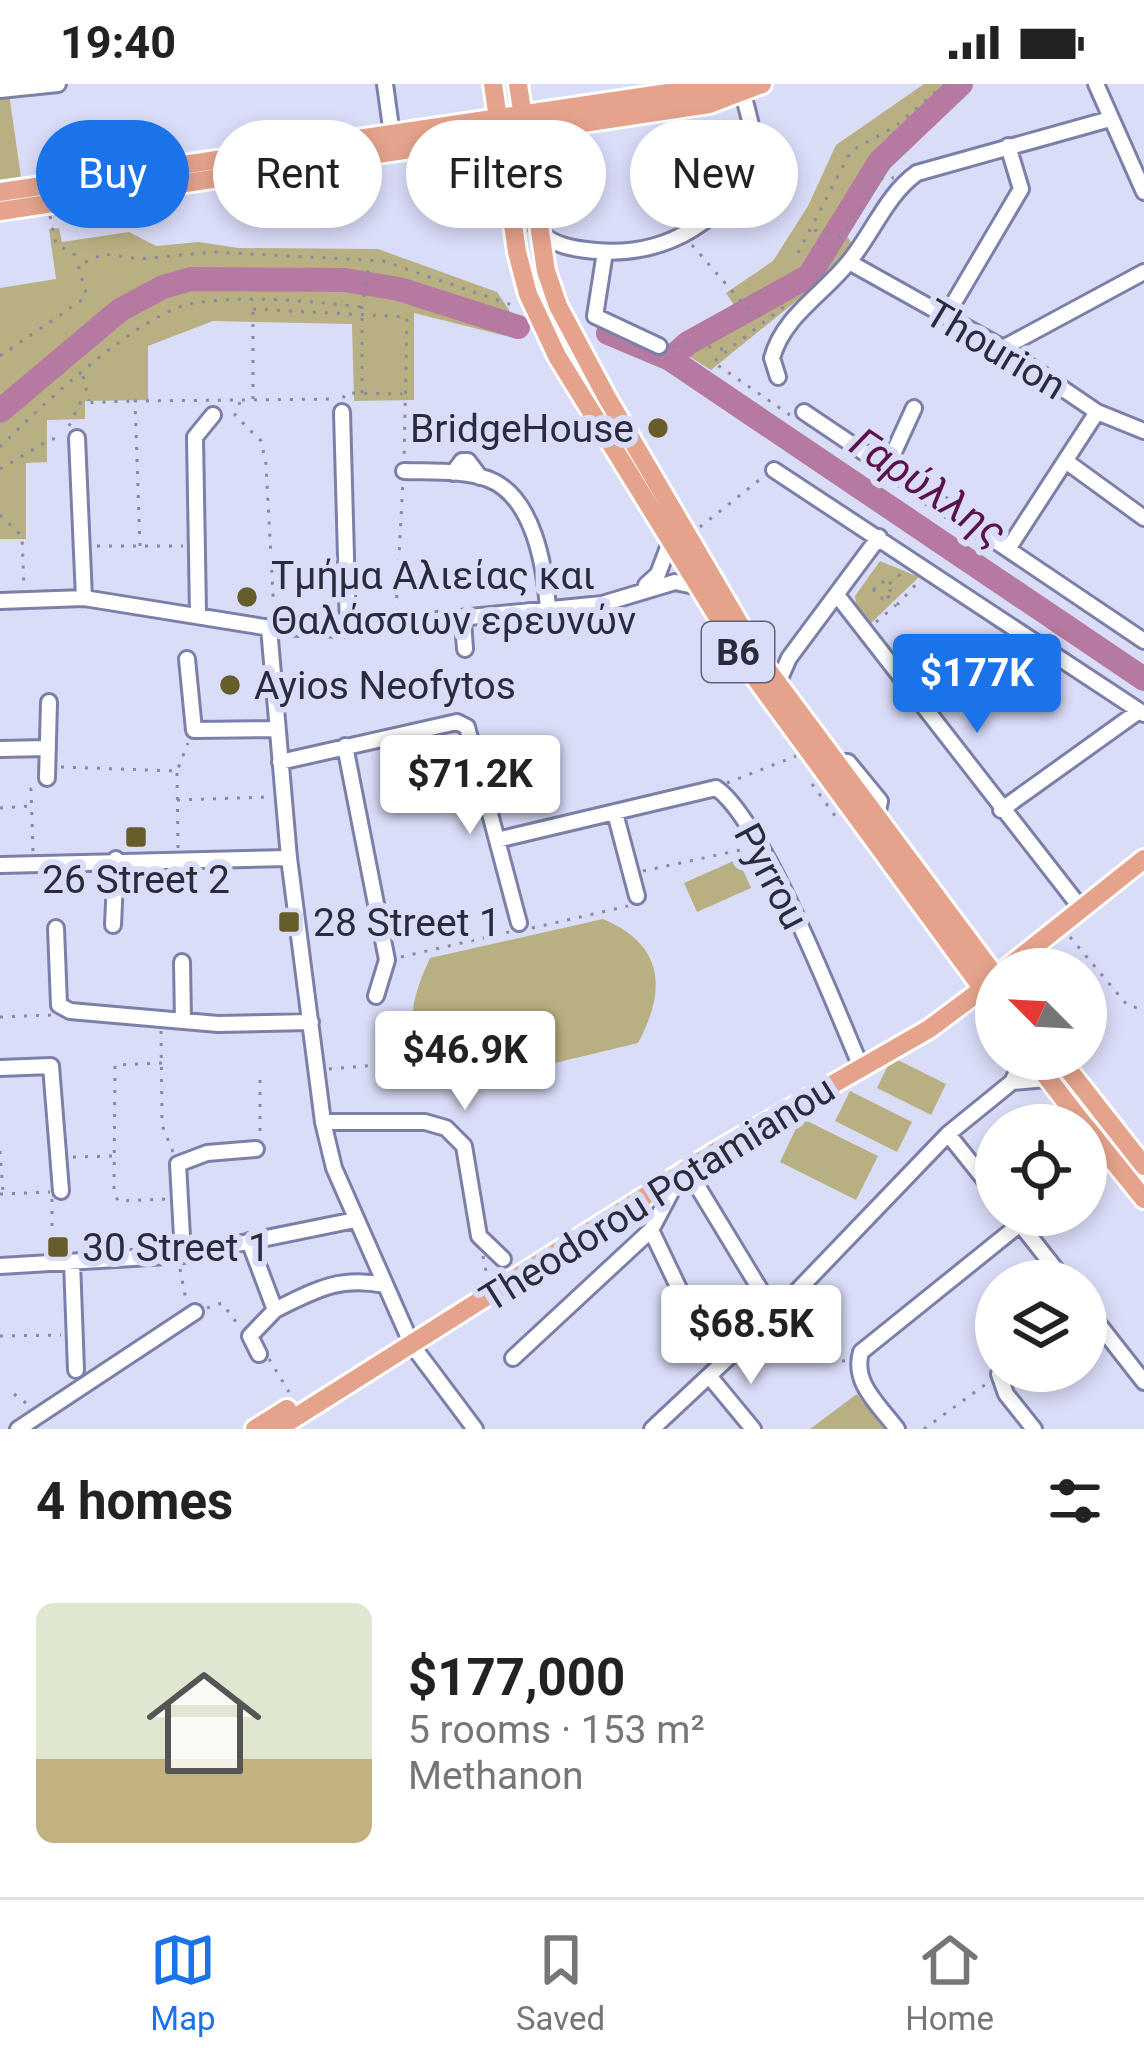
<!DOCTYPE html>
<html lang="en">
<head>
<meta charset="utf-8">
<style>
  :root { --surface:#fff; --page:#f2f2f2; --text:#222; --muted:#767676; --line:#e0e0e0; --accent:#1a73e8 }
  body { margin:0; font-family:Roboto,sans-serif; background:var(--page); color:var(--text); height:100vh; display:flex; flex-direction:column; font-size:45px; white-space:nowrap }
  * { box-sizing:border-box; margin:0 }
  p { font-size:39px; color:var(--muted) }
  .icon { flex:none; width:66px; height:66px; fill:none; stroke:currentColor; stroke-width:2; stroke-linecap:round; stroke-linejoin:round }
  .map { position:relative; height:1345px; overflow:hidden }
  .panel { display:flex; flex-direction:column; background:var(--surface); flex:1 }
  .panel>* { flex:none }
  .hud { position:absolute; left:36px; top:36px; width:1074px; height:108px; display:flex; gap:24px }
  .needle { width:78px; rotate:294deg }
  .tools { position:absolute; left:975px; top:864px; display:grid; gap:24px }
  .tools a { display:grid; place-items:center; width:132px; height:132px; border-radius:50%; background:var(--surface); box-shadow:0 6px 18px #0003; font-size:60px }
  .price { position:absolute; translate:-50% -102px; padding:0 27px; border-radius:12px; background:#fff; color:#222; font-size:39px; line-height:78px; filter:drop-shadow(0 3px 6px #0008) }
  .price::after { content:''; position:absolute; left:50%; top:72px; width:36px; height:27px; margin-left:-18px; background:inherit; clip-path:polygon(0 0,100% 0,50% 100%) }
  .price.selected { background:var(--accent); color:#fff }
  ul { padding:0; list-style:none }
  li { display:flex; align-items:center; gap:36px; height:300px; padding:0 36px }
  li span { display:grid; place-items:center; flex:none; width:336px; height:240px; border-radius:18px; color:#555 }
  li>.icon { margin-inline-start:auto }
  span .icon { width:144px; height:144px; fill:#fffc; stroke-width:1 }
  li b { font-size:51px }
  h2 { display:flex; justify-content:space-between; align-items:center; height:144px; padding:0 36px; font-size:51px }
  .chip { padding:0 42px; border-radius:54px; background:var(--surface); box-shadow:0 6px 18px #0003; font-size:42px; line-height:108px }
  .chip.selected { background:var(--accent); color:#fff }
  .status { display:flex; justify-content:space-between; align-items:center; height:84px; padding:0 60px; background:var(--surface); direction:ltr }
  .status svg { height:33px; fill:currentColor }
  .dock { display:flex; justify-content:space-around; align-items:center; height:168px; border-top:3px solid var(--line); background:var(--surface); font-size:33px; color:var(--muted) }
  .dock a { display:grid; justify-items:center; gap:6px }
  .dock .selected { color:var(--accent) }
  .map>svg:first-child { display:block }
</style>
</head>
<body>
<div class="status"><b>19:40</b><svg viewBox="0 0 49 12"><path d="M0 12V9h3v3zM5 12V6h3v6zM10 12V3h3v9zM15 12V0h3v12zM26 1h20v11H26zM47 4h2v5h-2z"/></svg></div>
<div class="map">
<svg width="1144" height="1345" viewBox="0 0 1144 1345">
  <rect width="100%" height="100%" fill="#daddf8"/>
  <path fill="#b8b082" d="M 924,0 L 972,0 L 902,65 L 847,152 L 854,163 L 832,188 L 711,286 L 674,263 L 736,224 L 726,209 L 773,177 L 808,122 L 836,61 Z
    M 9,10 L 21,93 L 0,96 L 0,11 Z
    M 59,144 L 62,158 L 129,148 L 156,162 L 199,158 L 238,164 L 378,165 L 497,208 L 515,235 L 506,252 L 414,229 L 414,316 L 354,317 L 352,240 L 213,237 L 148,262 L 148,316 L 85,317 L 85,335 L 47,336 L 47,378 L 26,379 L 26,455 L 0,455 L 0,204 L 56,195 L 49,145 Z
    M 880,477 L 919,493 L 870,540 L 857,526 L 855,512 Z
    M 738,775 L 751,804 L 697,828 L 684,799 Z
    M 603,835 C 664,861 667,905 638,959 L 455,1003 C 406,957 402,935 430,874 Z
    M 892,973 L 946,1000 L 931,1031 L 877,1004 Z
    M 850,1007 L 912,1038 L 897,1068 L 835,1037 Z
    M 801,1034 L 878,1072 L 856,1116 L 780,1078 Z
    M 857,1310 L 884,1345 L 810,1345 Z"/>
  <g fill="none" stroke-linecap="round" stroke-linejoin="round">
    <path stroke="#b679a2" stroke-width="24" d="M 608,249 L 670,275 L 688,259 L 809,192 L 880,77 L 961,0
      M 670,275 L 1144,595
      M 0,327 L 120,226 L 163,203 L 191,195 L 345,196 L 399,205 L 518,243"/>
    <g stroke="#7c80a8" stroke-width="20">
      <path id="minor" d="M 385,0 L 392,51
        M 1096,0 L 1144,108
        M 0,6 L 58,0
        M 537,145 C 552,162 574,165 596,167 C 665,173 733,137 751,64 C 755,48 747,26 743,10
        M 605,168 L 595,232 L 659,262
        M 849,178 L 1003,264 L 1097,328 L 1144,347
        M 946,232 L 1021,105 L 1008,62
        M 1003,264 L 1144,188
        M 778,293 L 772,274 C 783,233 822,211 848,179 C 872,151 886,111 917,89 L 1110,35
        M 342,328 L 348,545
        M 804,328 L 1144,557
        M 77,354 L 84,514
        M 1067,378 L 1144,434
        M 887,383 L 914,324
        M 774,386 L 1144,630
        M 404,387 C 431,388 463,386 488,395 C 534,412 545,484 548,525
        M 453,389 L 462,377 L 468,377 L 480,393
        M 1008,465 L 1097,328
        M 646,501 L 658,490 L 669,461
        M 837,511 L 1080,823
        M 0,517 L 84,514 L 264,543 L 348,545 L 602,520 L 675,498 L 694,502
        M 198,529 L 195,353 L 213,331
        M 463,537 L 465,565
        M 269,544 L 289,774 L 323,1038 L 334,1084 L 412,1261 L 475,1345
        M 187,575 L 194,646 L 276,645
        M 778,599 L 789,574 L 879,453
        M 345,662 L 387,876 L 376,912
        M 0,665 L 48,664
        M 280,678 L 457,638 L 467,643 L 519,839
        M 837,678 L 848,678 L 880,717 L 877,732
        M 47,694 L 49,618
        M 1001,726 L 1139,627
        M 615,729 L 637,812
        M 497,756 L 716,704 C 763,736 835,923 861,983
        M 0,781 L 289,774
        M 113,841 L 116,775
        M 56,844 L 59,921 L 70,927 L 218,940 L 311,938
        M 182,878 L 183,937
        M 0,984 L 51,982 L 61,1107
        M 1012,998 L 1023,975
        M 323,1038 L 425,1038 L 446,1044 L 464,1062 L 479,1152 L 503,1175
        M 948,1050 L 996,1110
        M 687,1085 L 775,1230
        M 1013,1131 L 1065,1197
        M 651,1146 L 694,1236
        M 249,1157 L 275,1226 C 315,1206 339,1192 384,1201
        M 183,1171 L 178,1080 L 207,1069 L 256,1065
        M 72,1178 L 76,1286
        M 0,1182 L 183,1171 L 355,1136
        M 1086,1224 L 1144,1298
        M 259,1270 L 250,1252 L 275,1226
        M 513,1274 L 651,1146 L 679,1093
        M 999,1290 L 1006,1310 L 1034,1345
        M 710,1293 L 753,1345
        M 18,1345 L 195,1228
        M 652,1345 L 775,1230 L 948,1050 L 1012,998 L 1047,995
        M 897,1345 C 879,1321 852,1299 861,1268 L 1020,1140"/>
    </g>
    <g stroke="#fff" stroke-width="24">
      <path id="major" d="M 493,0 L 517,168 L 528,210 L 557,272 L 754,592 L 996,923
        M 518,0 L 546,187 L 558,222 L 606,312 L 761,577 L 996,893
        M 0,108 L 728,0
        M 0,127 L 709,20 L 762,0
        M 1006,885 L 1144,775
        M 1033,975 L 1084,1041
        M 1060,975 L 1144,1082
        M 1086,1043 L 1144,1115
        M 255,1345 L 287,1325
        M 277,1345 L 715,1068 L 929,945 L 988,901"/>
    </g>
    <path stroke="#878aa0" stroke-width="3" stroke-dasharray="3 9" stroke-linecap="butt" d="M 545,73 L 558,58
      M 50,132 L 56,160 L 79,173
      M 814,146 L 839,152
      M 692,161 L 745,222 L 765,235
      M 798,169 L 851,67 L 896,42 L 945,0
      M 831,177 L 841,152 L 883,93 L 894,94
      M 253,225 L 407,233 L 404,376
      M 253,228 L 253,315
      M 673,263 L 688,259 L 727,266
      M 0,272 L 82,216 L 86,209 L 78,181 L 104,170 L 140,175 L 213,168 L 383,177 L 515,222
      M 83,292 L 89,317
      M 362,309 L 362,223 L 369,180
      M 343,314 L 346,309 L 402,310
      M 240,318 L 235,331 L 261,357 L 266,380 L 274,529
      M 790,331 L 713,278 L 791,217
      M 69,342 L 80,319 L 133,317
      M 0,363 C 38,324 142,227 194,219 C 246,211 309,217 362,223
      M 0,385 L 51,355 L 62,355
      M 0,431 L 22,452 L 24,503
      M 700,443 L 763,393
      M 97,462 L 183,462
      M 140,462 L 135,317 L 334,315
      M874 506a8 8 0 1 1 16 0a8 8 0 1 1-16 0Z
      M 889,500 L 905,486
      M 887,512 L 898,520 L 920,496
      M 396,526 L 403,397
      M 876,538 L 896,521
      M 61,683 L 177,687 L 188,659
      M 177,689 L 178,764
      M 727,699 L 796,672
      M 812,700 L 838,736
      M 177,716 L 269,713
      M 0,724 L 29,722
      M 33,767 L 31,705 L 35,702
      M 643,787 L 745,765
      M 532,844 L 628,822
      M 1070,853 L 1128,922 L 1144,925
      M 401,873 L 509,848
      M 0,933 L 52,931
      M 161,947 L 162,1041 L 173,1068
      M 162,979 L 115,981 L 114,1107 L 118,1117 L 166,1115
      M 329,985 L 387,980
      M 260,996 L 260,1052
      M 0,1067 L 3,1108
      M 73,1073 L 112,1072
      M 0,1110 L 50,1108
      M 52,1115 L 52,1165
      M 483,1172 L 488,1197
      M 180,1185 L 186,1216
      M 797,1223 L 836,1276 L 845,1277
      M 207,1224 L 222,1219 L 239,1242
      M 0,1252 L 61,1251
      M 269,1275 L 289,1308
      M 14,1310 L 30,1322
      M 924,1345 L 986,1300"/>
    <use href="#minor" stroke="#fff" stroke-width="14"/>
    <use href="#major" stroke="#e5a38c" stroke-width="18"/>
  </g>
  <g fill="#665d2a" stroke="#daddf8" stroke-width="4.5">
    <circle cx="658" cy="344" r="12"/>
    <circle cx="247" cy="513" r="12"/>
    <circle cx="230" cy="601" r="12"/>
    <rect x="124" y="741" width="24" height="24" rx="6"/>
    <rect x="277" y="826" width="24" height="24" rx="6"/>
    <rect x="46" y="1151" width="24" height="24" rx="6"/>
  </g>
  <g text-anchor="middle" stroke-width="12" stroke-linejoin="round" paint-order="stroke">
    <rect fill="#daddf8" stroke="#5f6175" stroke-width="3" x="702" y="538" width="72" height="60" rx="9"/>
    <g font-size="36" font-weight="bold" fill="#2a2c3d">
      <text x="738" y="581">B6</text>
    </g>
    <g font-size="39" fill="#2a2c3d" stroke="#daddf8">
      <text transform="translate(996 265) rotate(31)" y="14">Thourion</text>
      <text transform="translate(772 792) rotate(62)" y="14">Pyrrou</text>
      <text transform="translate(657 1109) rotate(-32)" y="14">Theodorou Potamianou</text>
    </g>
    <g font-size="39" fill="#2a2c3d" stroke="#daddf8" text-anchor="start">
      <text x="634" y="358" text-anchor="end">BridgeHouse</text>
      <text x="271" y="505">Τμήμα Αλιείας και<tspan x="271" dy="45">Θαλάσσιων ερευνών</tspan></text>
      <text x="254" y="615">Ayios Neofytos</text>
      <text x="136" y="809" text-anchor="middle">26 Street 2</text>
      <text x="313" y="852">28 Street 1</text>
      <text x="82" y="1177">30 Street 1</text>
    </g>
    <g font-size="42" font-style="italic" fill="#5b1249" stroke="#daddf8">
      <text transform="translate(929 403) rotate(34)" y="15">Γαρύλλης</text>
    </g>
  </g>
</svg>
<div class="tools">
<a><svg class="needle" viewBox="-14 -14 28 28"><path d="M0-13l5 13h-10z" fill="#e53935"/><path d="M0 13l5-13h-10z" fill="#767676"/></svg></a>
<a><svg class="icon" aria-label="locate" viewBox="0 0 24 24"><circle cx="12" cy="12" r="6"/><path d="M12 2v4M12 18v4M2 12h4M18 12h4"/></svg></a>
<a><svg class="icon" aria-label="layers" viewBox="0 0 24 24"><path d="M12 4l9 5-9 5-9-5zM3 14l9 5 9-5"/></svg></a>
</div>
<b class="price selected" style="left:977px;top:652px">$177K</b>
<b class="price" style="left:470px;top:753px">$71.2K</b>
<b class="price" style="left:465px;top:1029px">$46.9K</b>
<b class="price" style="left:751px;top:1303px">$68.5K</b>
<div class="hud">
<a class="chip selected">Buy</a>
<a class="chip">Rent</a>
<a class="chip">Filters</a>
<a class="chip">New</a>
</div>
</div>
<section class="panel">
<h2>4 homes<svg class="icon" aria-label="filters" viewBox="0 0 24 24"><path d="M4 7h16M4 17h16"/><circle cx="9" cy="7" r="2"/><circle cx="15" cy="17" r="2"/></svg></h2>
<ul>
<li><span style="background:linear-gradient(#dfe7d0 65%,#c2b280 0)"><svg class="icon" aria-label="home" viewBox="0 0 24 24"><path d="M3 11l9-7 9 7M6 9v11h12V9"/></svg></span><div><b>$177,000</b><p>5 rooms · 153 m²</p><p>Methanon</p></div></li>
</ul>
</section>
<nav class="dock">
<a class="selected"><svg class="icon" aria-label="map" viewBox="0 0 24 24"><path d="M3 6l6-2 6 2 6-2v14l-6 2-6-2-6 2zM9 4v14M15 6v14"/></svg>Map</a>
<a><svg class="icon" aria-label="saved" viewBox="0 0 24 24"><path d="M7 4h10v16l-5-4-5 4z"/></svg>Saved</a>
<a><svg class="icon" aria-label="home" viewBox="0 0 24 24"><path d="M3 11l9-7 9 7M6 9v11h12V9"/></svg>Home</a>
</nav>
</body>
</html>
